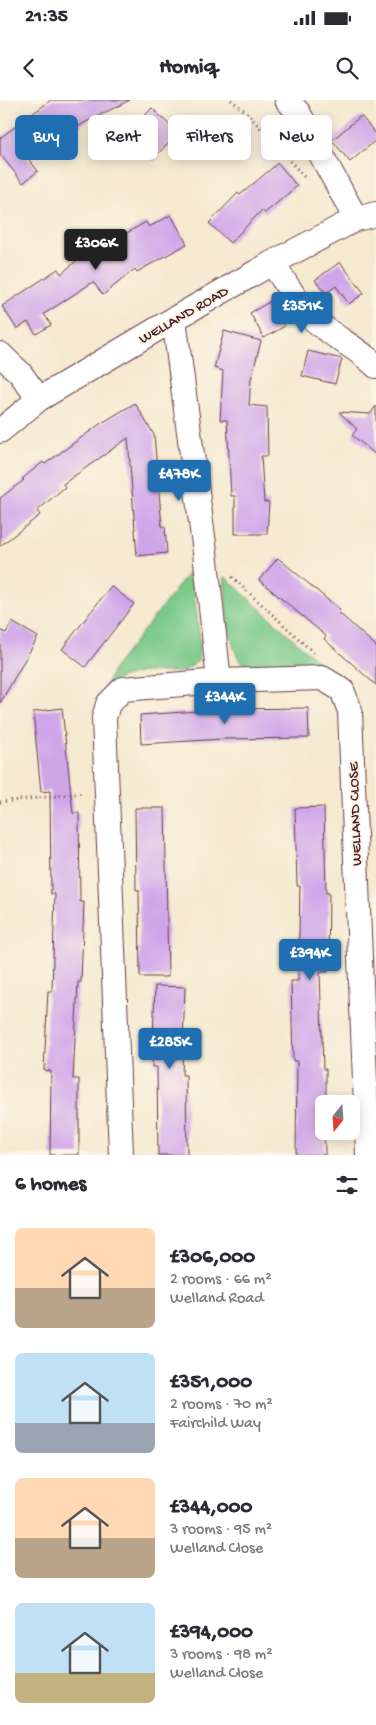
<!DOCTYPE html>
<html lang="en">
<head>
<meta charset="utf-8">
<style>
  :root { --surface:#fff; --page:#f2f2f3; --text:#2b2b33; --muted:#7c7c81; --accent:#1f6fb2 }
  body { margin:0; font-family:"Gochi Hand",sans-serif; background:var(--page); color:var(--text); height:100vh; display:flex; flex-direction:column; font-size:19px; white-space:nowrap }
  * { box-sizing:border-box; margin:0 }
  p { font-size:16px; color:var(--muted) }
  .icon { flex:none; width:28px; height:28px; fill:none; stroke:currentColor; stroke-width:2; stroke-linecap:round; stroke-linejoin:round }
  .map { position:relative; height:1055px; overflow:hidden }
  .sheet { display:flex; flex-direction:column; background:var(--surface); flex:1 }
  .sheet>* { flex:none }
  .hud { position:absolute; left:15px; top:15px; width:346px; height:45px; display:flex; gap:10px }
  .needle { width:32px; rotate:197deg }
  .fabs { position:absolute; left:315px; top:995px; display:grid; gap:10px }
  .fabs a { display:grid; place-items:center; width:45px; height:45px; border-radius:8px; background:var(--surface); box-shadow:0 2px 12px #0003; font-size:25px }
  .price { position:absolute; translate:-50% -42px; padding:0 11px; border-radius:5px; background:var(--accent); color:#fff; font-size:16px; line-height:32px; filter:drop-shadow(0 1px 2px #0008) }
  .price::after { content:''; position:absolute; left:50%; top:30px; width:15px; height:11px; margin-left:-8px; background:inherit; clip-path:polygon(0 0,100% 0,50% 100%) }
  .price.selected { background:#222; color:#fff }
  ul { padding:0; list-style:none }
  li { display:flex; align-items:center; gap:15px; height:125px; padding:0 15px }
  li span { display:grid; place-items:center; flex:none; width:140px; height:100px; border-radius:8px; color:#555 }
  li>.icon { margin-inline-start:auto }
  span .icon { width:60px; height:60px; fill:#fffc; stroke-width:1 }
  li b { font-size:21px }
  h2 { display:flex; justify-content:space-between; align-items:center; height:60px; padding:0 15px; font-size:21px }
  .chip { padding:0 18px; border-radius:8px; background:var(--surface); box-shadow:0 2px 12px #0003; font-size:18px; line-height:45px }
  .chip.selected { background:var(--accent); color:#fff }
  .status { display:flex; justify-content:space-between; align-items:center; height:35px; padding:0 25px; background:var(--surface); direction:ltr }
  .status svg { height:14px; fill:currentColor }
  header { display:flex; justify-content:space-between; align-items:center; height:65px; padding:0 15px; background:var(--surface); font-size:22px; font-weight:700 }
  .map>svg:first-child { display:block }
</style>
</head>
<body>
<div class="status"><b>21:35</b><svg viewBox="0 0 49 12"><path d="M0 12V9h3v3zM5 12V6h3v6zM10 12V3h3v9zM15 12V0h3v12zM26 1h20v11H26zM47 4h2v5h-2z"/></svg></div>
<header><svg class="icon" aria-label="back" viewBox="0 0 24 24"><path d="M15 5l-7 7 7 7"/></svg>Homiq<svg class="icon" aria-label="search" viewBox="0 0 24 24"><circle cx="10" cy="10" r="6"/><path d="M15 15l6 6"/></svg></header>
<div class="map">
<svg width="376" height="1055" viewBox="0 0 376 1055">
  <rect width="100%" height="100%" fill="#fcf5e5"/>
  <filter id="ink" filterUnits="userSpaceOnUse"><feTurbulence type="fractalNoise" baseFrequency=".02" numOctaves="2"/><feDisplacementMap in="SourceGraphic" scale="10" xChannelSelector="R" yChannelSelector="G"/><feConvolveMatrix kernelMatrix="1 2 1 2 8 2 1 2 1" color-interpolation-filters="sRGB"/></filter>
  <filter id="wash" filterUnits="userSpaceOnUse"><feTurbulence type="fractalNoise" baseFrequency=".0096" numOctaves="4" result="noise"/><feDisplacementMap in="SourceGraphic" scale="20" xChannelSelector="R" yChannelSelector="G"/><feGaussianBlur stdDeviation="1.12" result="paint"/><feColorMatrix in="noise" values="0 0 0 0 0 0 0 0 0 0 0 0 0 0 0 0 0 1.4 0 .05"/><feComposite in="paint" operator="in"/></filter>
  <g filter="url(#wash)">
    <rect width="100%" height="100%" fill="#f5e9d0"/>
    <path fill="#7aca8a" stroke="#62745a" d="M 191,470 L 200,540 L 198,561 L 183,572 L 142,572 L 120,578 L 104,589 L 114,568 Z
      M 224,476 L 323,566 C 304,567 261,573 245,565 C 227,555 226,495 224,476 Z"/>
    <g id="blocks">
      <path fill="#cfa5ea" d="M 51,0 L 130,0 L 84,23 L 59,39 L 54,32 L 25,55 L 38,71 L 23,83 L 0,54 L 0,38 Z
        M 152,8 L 178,33 L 153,59 L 134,41 L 143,32 L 136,25 Z
        M 361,16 L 376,34 L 376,40 L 350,62 L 332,40 Z
        M 278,63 L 297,86 L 265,113 L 262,110 L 230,143 L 209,123 L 238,93 L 240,95 Z
        M 171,115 L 187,144 L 137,172 L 135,169 L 103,195 L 93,182 L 44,214 L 51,225 L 36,234 L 28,222 L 17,229 L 2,206 L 58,169 L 61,174 L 96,144 L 100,148 L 146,122 L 149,127 Z
        M 340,162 L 364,193 L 349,204 L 336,186 L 326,194 L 315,180 Z
        M 271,201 L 285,226 L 264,238 L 250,213 Z
        M 224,231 L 261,241 L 251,279 L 249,305 L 267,307 L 268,356 L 261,356 L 264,402 L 269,402 L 267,434 L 235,434 L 235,396 L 231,396 L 227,320 L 220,320 L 223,271 L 214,268 Z
        M 308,251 L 342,259 L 335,284 L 302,276 Z
        M 135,303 L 154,335 L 162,427 L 165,427 L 167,453 L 137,456 L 128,338 L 63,384 L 65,387 L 37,411 L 40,415 L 0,446 L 0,398 L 24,380 L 22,379 L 43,362 L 45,364 L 100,324 Z
        M 376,306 L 376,355 L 352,335 L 357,329 L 339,312 L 370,314 Z
        M 278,458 L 340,510 L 338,512 L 376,546 L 376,585 L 324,539 L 326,536 L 259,480 Z
        M 111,486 L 134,504 L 85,567 L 62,549 Z
        M 12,522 L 38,537 L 0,603 L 0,530 L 6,533 Z
        M 62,608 L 73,713 L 79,713 L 80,802 L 84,802 L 81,882 L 78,882 L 73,979 L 79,979 L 79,1055 L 50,1055 L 51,971 L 44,970 L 48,891 L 52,891 L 55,794 L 51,794 L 50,691 L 41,692 L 33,612 Z
        M 308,608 L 309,638 L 222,639 L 141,644 L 140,615 L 228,609 Z
        M 324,707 L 326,793 L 329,793 L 328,872 L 320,872 L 323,969 L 326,969 L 326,1004 L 324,1004 L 325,1055 L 296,1055 L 297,961 L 293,961 L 291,881 L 298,881 L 300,786 L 297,786 L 295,708 Z
        M 135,708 L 165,708 L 168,877 L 140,877 L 139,790 L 136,790 Z
        M 155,886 L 185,887 L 182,975 L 186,975 L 187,1055 L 158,1055 L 157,967 L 152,967 Z"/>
    </g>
  </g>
  <g filter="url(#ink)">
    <use href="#blocks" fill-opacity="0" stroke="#643d44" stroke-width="1"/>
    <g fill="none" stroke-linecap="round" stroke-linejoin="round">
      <g stroke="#643d44" stroke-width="26">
        <path id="minor" d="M 287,0 L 298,12 L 356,119
          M 272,163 C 284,179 294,199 308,214 C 328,235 356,246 376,266
          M 174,219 L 205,452 L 219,581
          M 0,254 L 20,273 L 39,299
          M 0,331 L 39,299 L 174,219 L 272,163 L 356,119 L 376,114
          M 121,1055 L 104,618 L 108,604 L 123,589 L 219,581 L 322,578 L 342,590 L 350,611 L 368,1055"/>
      </g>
      <path stroke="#643d44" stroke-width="3" stroke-dasharray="1 4" stroke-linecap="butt" d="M 231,0 L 244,10 L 306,79
        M 232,477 L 315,554
        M 0,702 L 84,693"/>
      <use href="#minor" stroke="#fff" stroke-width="24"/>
    </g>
  </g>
  <g text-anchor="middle" stroke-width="4" stroke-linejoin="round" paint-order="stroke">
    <g font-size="15" fill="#4a1f2b" stroke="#fcf5e5">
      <text transform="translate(183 214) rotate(-30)" y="5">WELLAND ROAD</text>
      <text transform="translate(354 714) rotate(-92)" y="5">WELLAND CLOSE</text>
    </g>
  </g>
</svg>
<div class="fabs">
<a><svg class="needle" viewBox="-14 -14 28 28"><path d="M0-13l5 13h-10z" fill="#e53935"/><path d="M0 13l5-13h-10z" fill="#7c7c81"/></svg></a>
</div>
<b class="price selected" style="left:96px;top:171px">£306K</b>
<b class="price" style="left:302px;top:234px">£351K</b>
<b class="price" style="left:179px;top:402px">£478K</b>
<b class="price" style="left:225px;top:625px">£344K</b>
<b class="price" style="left:310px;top:881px">£394K</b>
<b class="price" style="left:170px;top:970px">£285K</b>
<div class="hud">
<a class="chip selected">Buy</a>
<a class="chip">Rent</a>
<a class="chip">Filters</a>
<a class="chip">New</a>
</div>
</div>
<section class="sheet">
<h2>6 homes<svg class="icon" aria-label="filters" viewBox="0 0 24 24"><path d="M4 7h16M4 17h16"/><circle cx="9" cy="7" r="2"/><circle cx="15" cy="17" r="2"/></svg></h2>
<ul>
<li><span style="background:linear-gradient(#ffd9b3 60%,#b9a48a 0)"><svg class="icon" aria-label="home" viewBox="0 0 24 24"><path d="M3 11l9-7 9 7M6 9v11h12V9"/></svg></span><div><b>£306,000</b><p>2 rooms · 66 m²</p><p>Welland Road</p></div></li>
<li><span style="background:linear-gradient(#bfe0f5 70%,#9aa5b1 0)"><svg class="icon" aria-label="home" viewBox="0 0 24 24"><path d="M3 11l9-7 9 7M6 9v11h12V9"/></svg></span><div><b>£351,000</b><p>2 rooms · 70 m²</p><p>Fairchild Way</p></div></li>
<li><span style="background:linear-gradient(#ffd9b3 60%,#b9a48a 0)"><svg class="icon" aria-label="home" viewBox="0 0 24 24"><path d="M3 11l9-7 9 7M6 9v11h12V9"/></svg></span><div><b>£344,000</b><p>3 rooms · 95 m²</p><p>Welland Close</p></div></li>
<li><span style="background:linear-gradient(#bfe0f5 70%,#c2b280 0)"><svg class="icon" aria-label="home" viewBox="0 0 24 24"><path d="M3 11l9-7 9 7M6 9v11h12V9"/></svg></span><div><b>£394,000</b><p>3 rooms · 98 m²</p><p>Welland Close</p></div></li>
</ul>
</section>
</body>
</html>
